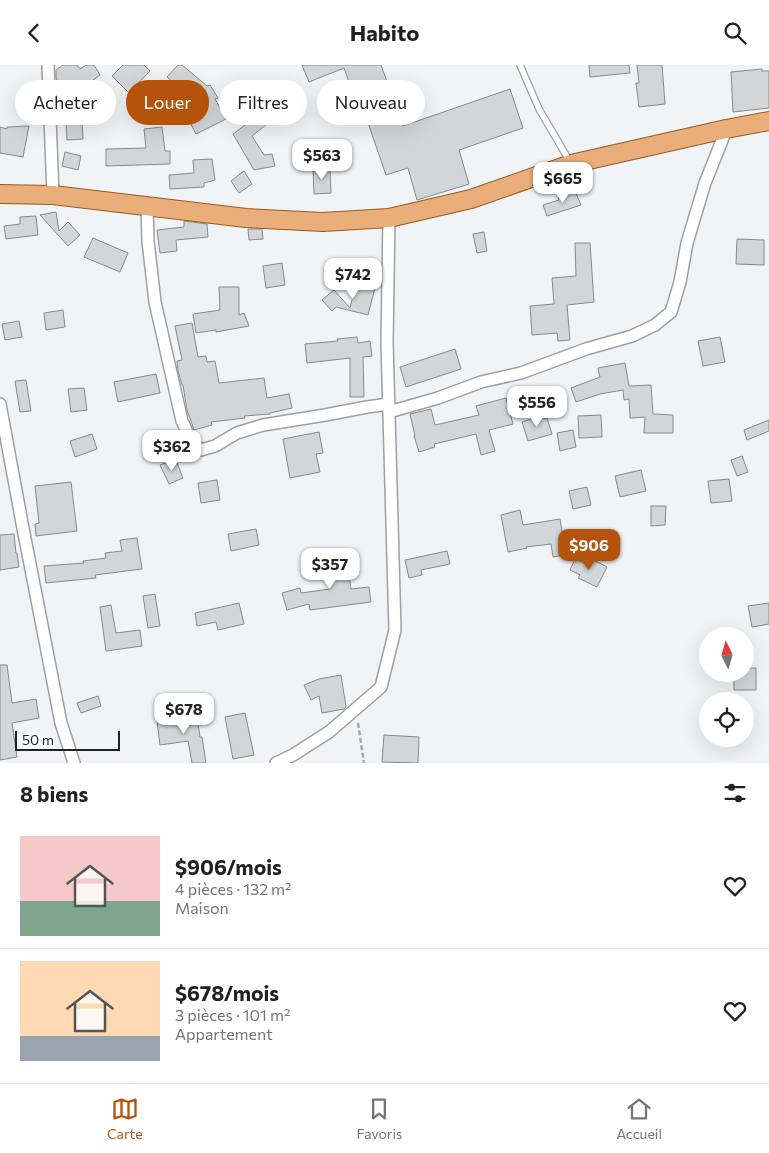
<!DOCTYPE html>
<html lang="fr">
<head>
<meta charset="utf-8">
<style>
  :root { --surface:#fff; --page:#f2f2f2; --text:#202124; --muted:#757577; --line:#e0e0e0; --accent:#b45309 }
  body { margin:0; font-family:Commissioner,sans-serif; background:var(--page); color:var(--text); height:100vh; display:flex; flex-direction:column; font-size:19px; white-space:nowrap }
  * { box-sizing:border-box; margin:0 }
  p { font-size:16px; color:var(--muted) }
  .icon { flex:none; width:28px; height:28px; fill:none; stroke:currentColor; stroke-width:2; stroke-linecap:round; stroke-linejoin:round }
  .map { position:relative; height:698px; overflow:hidden }
  .details { display:flex; flex-direction:column; background:var(--surface); flex:1 }
  .details>* { flex:none }
  .guide { position:absolute; left:15px; top:15px; width:500px; height:45px; display:flex; gap:10px }
  .needle { width:32px; rotate:355deg }
  .buttons { position:absolute; left:699px; top:562px; display:grid; gap:10px }
  .buttons a { display:grid; place-items:center; width:55px; height:55px; border-radius:50%; background:var(--surface); box-shadow:0 5px 20px #0002; font-size:25px }
  .scale { position:absolute; left:15px; bottom:12px; width:105px; box-sizing:border-box; padding-left:5px; border:2px solid #212223; border-top:0; font-size:14px; line-height:18px; white-space:nowrap; color:#212223; -webkit-text-stroke:4px #fff; paint-order:stroke }
  .price { position:absolute; translate:-50% -42px; padding:0 11px; border-radius:10px; background:#fff; color:#222; font-size:16px; line-height:32px; filter:drop-shadow(0 1px 2px #0008) }
  .price::after { content:''; position:absolute; left:50%; top:30px; width:15px; height:11px; margin-left:-8px; background:inherit; clip-path:polygon(0 0,100% 0,50% 100%) }
  .price.current { background:var(--accent); color:#fff }
  ul { padding:0; list-style:none }
  li { display:flex; align-items:center; gap:15px; height:125px; padding:0 20px }
  li+li { border-top:1px solid var(--line) }
  li span { display:grid; place-items:center; flex:none; width:140px; height:100px; border-radius:0px; color:#555 }
  li>.icon { margin-inline-start:auto }
  span .icon { width:60px; height:60px; fill:#fffc; stroke-width:1 }
  li b { font-size:21px }
  h2 { display:flex; justify-content:space-between; align-items:center; height:60px; padding:0 20px; font-size:21px }
  .pill { padding:0 18px; border-radius:22px; background:var(--surface); box-shadow:0 5px 20px #0002; font-size:18px; line-height:45px }
  .pill.current { background:var(--accent); color:#fff }
  header { display:flex; justify-content:space-between; align-items:center; height:65px; padding:0 20px; background:var(--surface); font-size:22px; font-weight:700 }
  .menu { display:flex; justify-content:space-around; align-items:center; height:70px; border-top:1px solid var(--line); background:var(--surface); font-size:14px; color:var(--muted) }
  .menu a { display:grid; justify-items:center; gap:2px }
  .menu .current { color:var(--accent) }
  .map>svg:first-child { display:block }
</style>
</head>
<body>
<header><svg class="icon" aria-label="back" viewBox="0 0 24 24"><path d="M15 5l-7 7 7 7"/></svg>Habito<svg class="icon" aria-label="search" viewBox="0 0 24 24"><circle cx="10" cy="10" r="6"/><path d="M15 15l6 6"/></svg></header>
<div class="map">
<svg width="769" height="698" viewBox="0 0 769 698">
  <rect width="100%" height="100%" fill="#f1f4f6"/>
  <path fill="#d3d6d8" stroke="#87898b" d="M 63,0 L 77,0 L 80,4 L 86,0 L 94,0 L 100,10 L 92,16 L 104,43 L 88,51 L 77,28 L 58,37 L 57,34 L 56,22 L 60,19 L 56,13 L 56,5 Z
    M 123,0 L 144,0 L 150,6 L 129,28 L 112,11 Z
    M 178,0 L 182,0 L 207,21 L 210,20 L 218,33 L 215,34 L 226,54 L 196,69 L 179,37 L 174,42 L 166,34 L 178,22 L 167,12 Z
    M 302,0 L 381,0 L 403,61 L 510,24 L 523,63 L 459,85 L 469,119 L 417,135 L 408,103 L 386,110 L 367,55 L 363,56 L 344,3 L 309,17 Z
    M 589,0 L 629,0 L 630,8 L 590,12 Z
    M 637,0 L 662,0 L 665,39 L 639,42 L 636,18 L 639,18 Z
    M 762,4 L 762,6 L 769,6 L 769,43 L 733,47 L 731,7 Z
    M 260,49 L 267,59 L 252,71 L 264,90 L 272,89 L 275,101 L 254,105 L 233,69 Z
    M 82,57 L 83,74 L 67,75 L 66,58 Z
    M 29,61 L 23,92 L 0,88 L 0,62 L 7,64 L 7,62 Z
    M 162,62 L 165,86 L 170,86 L 170,99 L 106,101 L 106,84 L 146,83 L 144,64 Z
    M 65,87 L 81,91 L 78,105 L 62,101 Z
    M 212,94 L 215,115 L 204,118 L 204,122 L 170,124 L 169,110 L 194,108 L 193,95 Z
    M 330,104 L 331,128 L 314,129 L 313,105 Z
    M 244,106 L 252,119 L 239,128 L 231,116 Z
    M 575,126 L 581,140 L 547,151 L 543,140 L 559,135 L 558,132 Z
    M 56,147 L 59,166 L 68,157 L 80,170 L 68,181 L 40,150 Z
    M 36,151 L 38,170 L 6,174 L 4,161 L 20,159 L 20,152 Z
    M 184,156 L 207,159 L 208,172 L 176,175 L 177,186 L 160,188 L 157,165 L 184,162 Z
    M 248,164 L 262,164 L 263,174 L 249,175 Z
    M 484,167 L 487,186 L 477,188 L 473,169 Z
    M 93,173 L 128,188 L 120,207 L 84,192 Z
    M 737,174 L 764,175 L 764,200 L 736,199 Z
    M 575,178 L 590,178 L 594,237 L 567,240 L 570,275 L 558,276 L 557,268 L 532,270 L 530,241 L 554,239 L 552,213 L 576,211 Z
    M 282,198 L 285,220 L 266,223 L 263,201 Z
    M 356,219 L 375,223 L 368,250 L 336,242 L 332,246 L 322,235 L 334,225 L 350,243 Z
    M 219,222 L 239,222 L 239,250 L 244,248 L 249,261 L 216,267 L 216,265 L 196,268 L 193,249 L 220,245 Z
    M 63,245 L 65,262 L 46,265 L 44,248 Z
    M 19,256 L 22,272 L 5,275 L 2,259 Z
    M 192,258 L 198,292 L 206,291 L 207,297 L 215,296 L 219,318 L 264,313 L 267,333 L 289,329 L 292,343 L 270,348 L 270,349 L 244,351 L 245,353 L 211,357 L 212,360 L 194,365 L 187,345 L 183,320 L 182,320 L 178,306 L 177,296 L 182,295 L 175,261 Z
    M 357,272 L 358,278 L 370,276 L 372,291 L 363,292 L 364,332 L 350,332 L 350,293 L 307,298 L 305,279 L 338,276 L 337,274 Z
    M 720,272 L 725,297 L 703,301 L 698,276 Z
    M 455,284 L 461,304 L 406,322 L 400,302 Z
    M 625,298 L 629,321 L 651,320 L 653,349 L 673,350 L 673,368 L 644,368 L 645,352 L 630,353 L 629,334 L 624,335 L 623,325 L 600,329 L 576,337 L 571,323 L 600,312 L 598,303 Z
    M 156,309 L 160,328 L 118,337 L 114,317 Z
    M 26,315 L 31,346 L 20,347 L 15,316 Z
    M 84,323 L 87,345 L 71,347 L 68,324 Z
    M 506,333 L 513,359 L 489,365 L 495,386 L 481,390 L 476,369 L 434,379 L 435,382 L 419,387 L 414,371 L 415,371 L 410,349 L 431,344 L 435,360 L 479,350 L 476,341 Z
    M 601,350 L 602,372 L 579,373 L 578,351 Z
    M 534,353 L 547,353 L 552,369 L 528,376 L 522,357 Z
    M 769,355 L 769,366 L 747,375 L 744,365 Z
    M 573,365 L 576,382 L 560,386 L 557,368 Z
    M 319,367 L 323,388 L 316,389 L 320,407 L 290,413 L 283,374 Z
    M 92,369 L 97,384 L 75,392 L 70,376 Z
    M 742,391 L 748,407 L 737,411 L 731,395 Z
    M 174,394 L 175,399 L 177,398 L 183,413 L 169,419 L 160,400 Z
    M 641,405 L 646,426 L 620,432 L 615,411 Z
    M 729,414 L 732,436 L 711,438 L 708,416 Z
    M 217,415 L 220,435 L 201,438 L 198,418 Z
    M 71,417 L 77,466 L 36,471 L 35,459 L 39,458 L 35,421 Z
    M 587,422 L 591,440 L 573,444 L 569,426 Z
    M 651,441 L 666,441 L 665,460 L 651,461 Z
    M 520,445 L 523,460 L 560,454 L 566,490 L 553,492 L 551,479 L 526,482 L 527,483 L 508,487 L 501,450 Z
    M 256,464 L 259,480 L 231,486 L 228,469 Z
    M 14,469 L 16,488 L 17,488 L 19,502 L 0,505 L 0,470 Z
    M 137,473 L 142,504 L 95,510 L 96,513 L 46,518 L 44,501 L 84,498 L 83,496 L 106,493 L 105,488 L 122,486 L 120,475 Z
    M 447,486 L 450,499 L 421,505 L 422,510 L 409,513 L 405,495 Z
    M 346,490 L 351,524 L 369,522 L 371,537 L 310,545 L 309,539 L 287,545 L 282,528 L 300,523 L 301,528 L 330,524 L 326,493 Z
    M 590,493 L 607,502 L 597,522 L 578,513 L 580,510 L 570,505 L 575,494 L 588,500 Z
    M 155,529 L 160,561 L 148,563 L 143,531 Z
    M 239,538 L 244,559 L 218,565 L 216,557 L 197,561 L 195,548 Z
    M 769,538 L 769,559 L 752,562 L 748,541 Z
    M 111,540 L 116,568 L 140,565 L 142,581 L 106,586 L 100,542 Z
    M 0,600 L 7,600 L 12,638 L 36,634 L 39,653 L 12,658 L 17,692 L 0,695 Z
    M 745,603 L 756,603 L 756,625 L 734,625 L 734,609 L 745,609 Z
    M 341,610 L 346,642 L 344,644 L 322,648 L 319,631 L 311,635 L 304,620 L 319,614 Z
    M 98,631 L 101,641 L 81,648 L 77,638 Z
    M 196,645 L 200,672 L 202,672 L 206,698 L 192,698 L 188,676 L 160,680 L 157,656 L 186,653 L 185,646 Z
    M 245,648 L 254,690 L 233,694 L 225,652 Z
    M 384,670 L 419,672 L 418,698 L 382,697 Z"/>
  <g fill="none" stroke-linecap="round" stroke-linejoin="round">
    <g stroke="#9ea0a2" stroke-width="8">
      <path id="service" d="M 520,0 L 539,44 L 570,97"/>
    </g>
    <g stroke="#9ea0a2" stroke-width="14">
      <path id="minor" d="M 48,0 L 53,130
        M 147,140 L 148,176 L 155,237 L 182,356 L 191,376 L 201,385 L 215,381 L 237,368 L 263,360 L 325,350 L 367,342 L 389,339
        M 0,339 L 22,458 L 61,658 L 74,698
        M 389,347 L 438,333 L 481,317 L 521,308 L 586,284 L 632,271 L 655,260 L 671,247 L 680,217 L 687,178 L 705,118 L 721,78 L 726,64
        M 276,698 L 293,690 L 329,667 L 381,622 L 395,565 L 387,277 L 389,153"/>
    </g>
    <g stroke="#995a22" stroke-width="20">
      <path id="primary" d="M 0,129 L 53,130 L 246,153 L 323,157 L 389,153 L 471,134 L 571,99 L 726,64 L 769,56"/>
    </g>
    <path stroke="#a6a8aa" stroke-width="2.5" stroke-dasharray="5 2.5" stroke-linecap="butt" d="M 358,658 L 364,698"/>
    <use href="#service" stroke="#fff" stroke-width="5.5"/>
    <use href="#minor" stroke="#fff" stroke-width="11"/>
    <use href="#primary" stroke="#e9ae7a" stroke-width="18"/>
  </g>
</svg>
<div class="buttons">
<a><svg class="needle" viewBox="-14 -14 28 28"><path d="M0-13l5 13h-10z" fill="#e53935"/><path d="M0 13l5-13h-10z" fill="#757577"/></svg></a>
<a><svg class="icon" aria-label="locate" viewBox="0 0 24 24"><circle cx="12" cy="12" r="6"/><path d="M12 2v4M12 18v4M2 12h4M18 12h4"/></svg></a>
</div>
<div class="scale">50 m</div>
<b class="price" style="left:322px;top:116px">$563</b>
<b class="price" style="left:563px;top:139px">$665</b>
<b class="price" style="left:353px;top:235px">$742</b>
<b class="price" style="left:537px;top:363px">$556</b>
<b class="price" style="left:172px;top:407px">$362</b>
<b class="price current" style="left:589px;top:506px">$906</b>
<b class="price" style="left:330px;top:525px">$357</b>
<b class="price" style="left:184px;top:670px">$678</b>
<div class="guide">
<a class="pill">Acheter</a>
<a class="pill current">Louer</a>
<a class="pill">Filtres</a>
<a class="pill">Nouveau</a>
</div>
</div>
<section class="details">
<h2>8 biens<svg class="icon" aria-label="filters" viewBox="0 0 24 24"><path d="M4 7h16M4 17h16"/><circle cx="9" cy="7" r="2"/><circle cx="15" cy="17" r="2"/></svg></h2>
<ul>
<li><span style="background:linear-gradient(#f6c9c9 65%,#7fa58c 0)"><svg class="icon" aria-label="home" viewBox="0 0 24 24"><path d="M3 11l9-7 9 7M6 9v11h12V9"/></svg></span><div><b>$906/mois</b><p>4 pièces · 132 m²</p><p>Maison</p></div><svg class="icon" aria-label="heart" viewBox="0 0 24 24"><path d="M12 20l-8-8c-3-5 5-10 8-4 3-6 11-1 8 4z"/></svg></li>
<li><span style="background:linear-gradient(#ffd9b3 75%,#9aa5b1 0)"><svg class="icon" aria-label="home" viewBox="0 0 24 24"><path d="M3 11l9-7 9 7M6 9v11h12V9"/></svg></span><div><b>$678/mois</b><p>3 pièces · 101 m²</p><p>Appartement</p></div><svg class="icon" aria-label="heart" viewBox="0 0 24 24"><path d="M12 20l-8-8c-3-5 5-10 8-4 3-6 11-1 8 4z"/></svg></li>
</ul>
</section>
<nav class="menu">
<a class="current"><svg class="icon" aria-label="map" viewBox="0 0 24 24"><path d="M3 6l6-2 6 2 6-2v14l-6 2-6-2-6 2zM9 4v14M15 6v14"/></svg>Carte</a>
<a><svg class="icon" aria-label="saved" viewBox="0 0 24 24"><path d="M7 4h10v16l-5-4-5 4z"/></svg>Favoris</a>
<a><svg class="icon" aria-label="home" viewBox="0 0 24 24"><path d="M3 11l9-7 9 7M6 9v11h12V9"/></svg>Accueil</a>
</nav>
</body>
</html>
